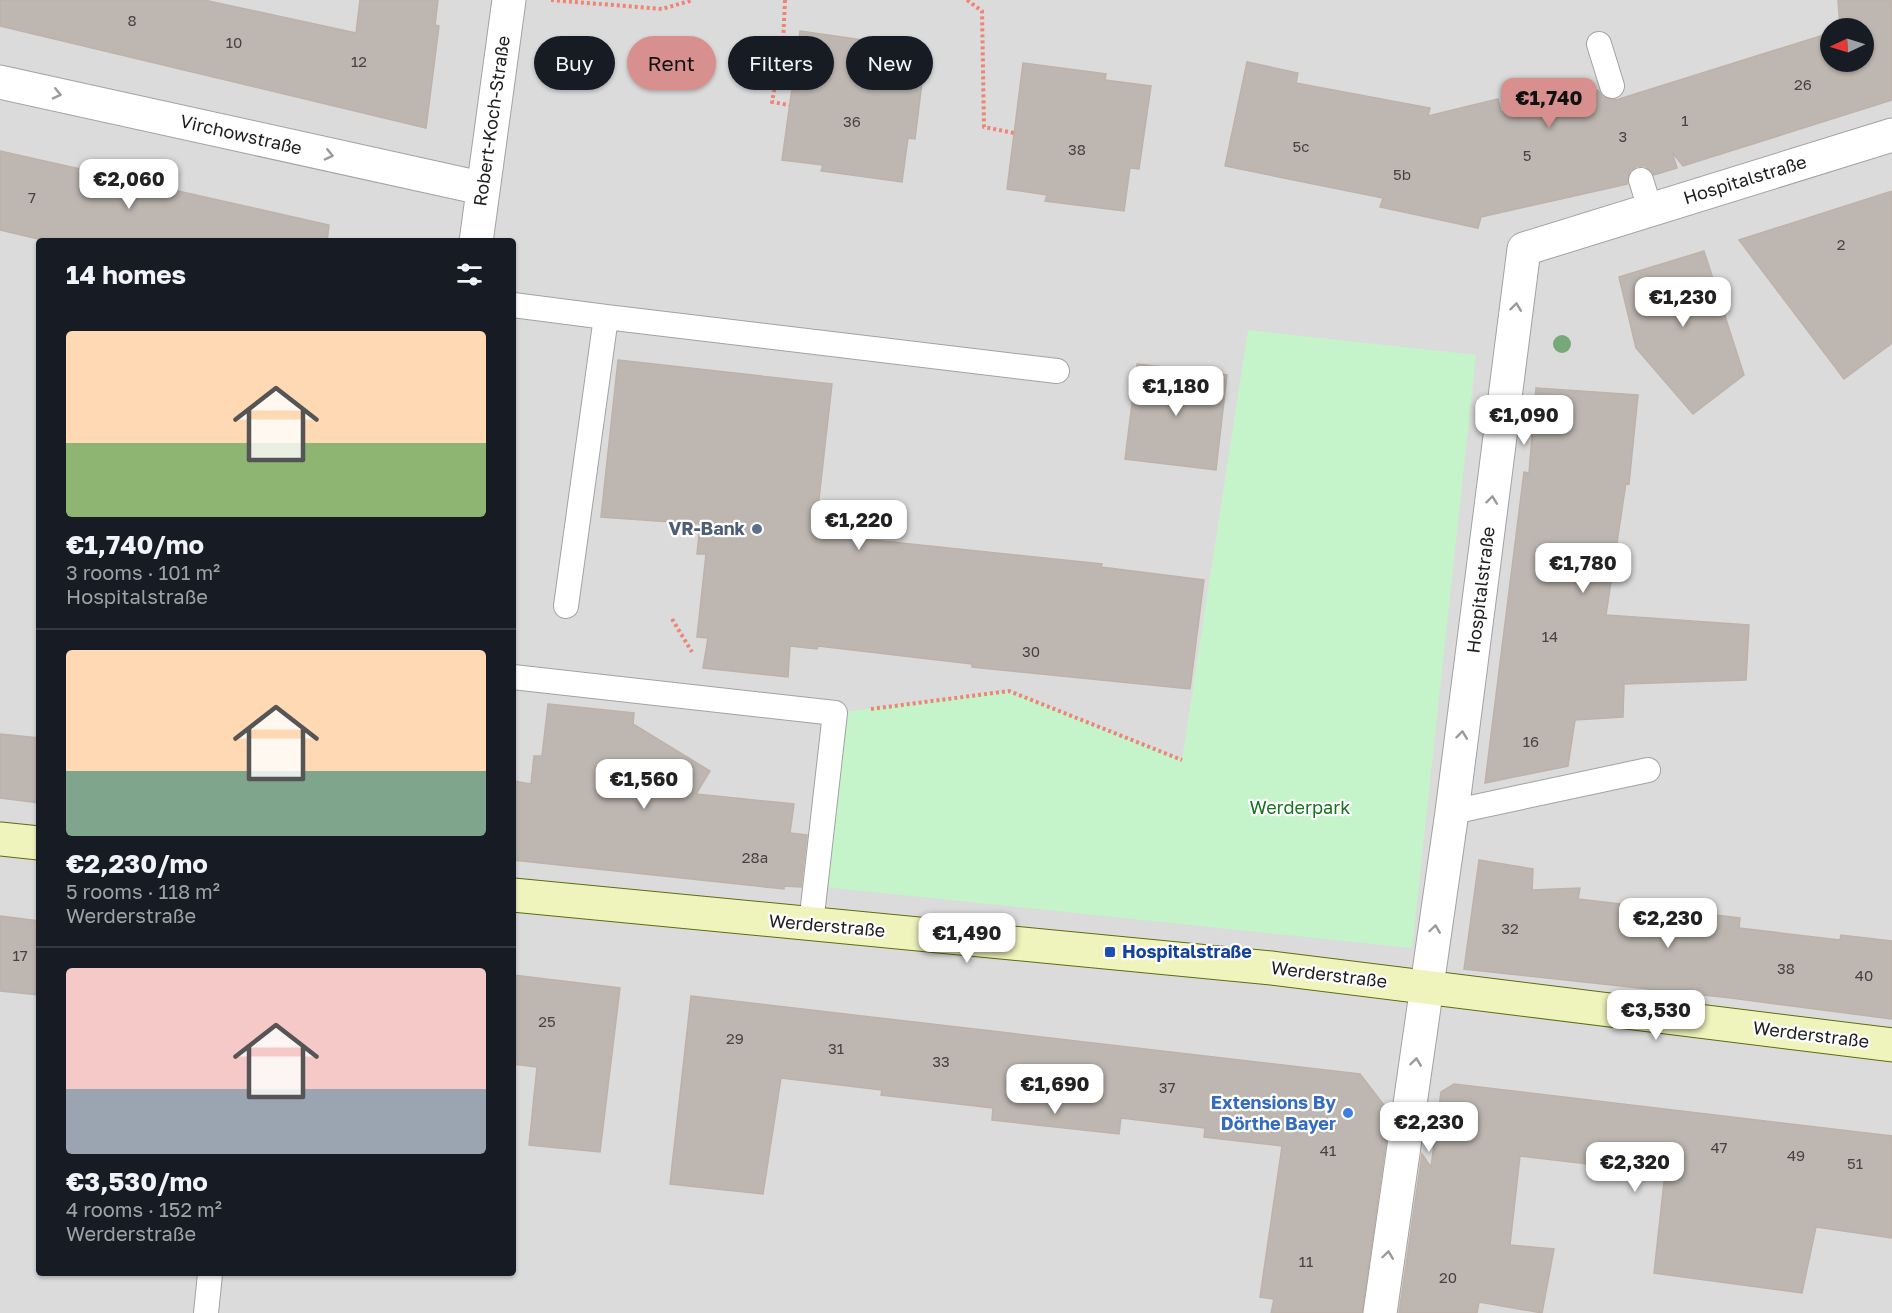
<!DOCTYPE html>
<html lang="en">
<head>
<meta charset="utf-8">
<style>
  :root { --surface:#171b24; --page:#20242c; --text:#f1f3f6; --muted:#9ea1a6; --line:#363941; --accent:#d8908f }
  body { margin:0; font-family:"Golos Text",sans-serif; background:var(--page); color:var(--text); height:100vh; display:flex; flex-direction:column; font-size:22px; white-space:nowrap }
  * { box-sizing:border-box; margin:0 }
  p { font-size:20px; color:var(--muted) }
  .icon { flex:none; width:33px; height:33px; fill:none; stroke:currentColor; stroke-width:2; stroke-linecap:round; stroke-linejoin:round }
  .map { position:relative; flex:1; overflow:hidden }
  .panel { position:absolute; left:36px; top:238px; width:480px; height:1038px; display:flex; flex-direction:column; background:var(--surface); border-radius:6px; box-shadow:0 2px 4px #0004 }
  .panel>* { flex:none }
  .top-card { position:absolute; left:534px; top:36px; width:570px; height:54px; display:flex; gap:12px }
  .needle { width:39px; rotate:266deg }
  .fabs { position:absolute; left:1820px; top:18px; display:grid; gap:12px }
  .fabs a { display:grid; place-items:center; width:54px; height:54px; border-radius:50%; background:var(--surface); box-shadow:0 2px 4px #0004; font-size:30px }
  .price { position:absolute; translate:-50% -51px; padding:0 14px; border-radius:12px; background:#fff; color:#222; font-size:20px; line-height:39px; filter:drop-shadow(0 2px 3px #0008) }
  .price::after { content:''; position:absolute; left:50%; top:36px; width:18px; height:14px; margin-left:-9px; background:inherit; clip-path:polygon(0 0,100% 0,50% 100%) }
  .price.active { background:var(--accent); color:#111 }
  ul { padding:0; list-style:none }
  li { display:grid; align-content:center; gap:12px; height:318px; padding:0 30px }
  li+li { border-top:2px solid var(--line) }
  li span { display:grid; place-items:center; height:186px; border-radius:6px; color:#555 }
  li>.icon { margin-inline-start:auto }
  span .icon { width:108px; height:108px; fill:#fffc; stroke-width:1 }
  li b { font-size:26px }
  h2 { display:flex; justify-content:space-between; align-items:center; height:72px; padding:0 30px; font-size:26px }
  .pill { padding:0 21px; border-radius:27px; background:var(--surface); box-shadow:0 2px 4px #0004; font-size:21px; line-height:54px }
  .pill.active { background:var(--accent); color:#111 }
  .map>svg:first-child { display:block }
</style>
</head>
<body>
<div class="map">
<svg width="1892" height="1313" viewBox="0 0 1892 1313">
  <rect width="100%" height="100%" fill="#eeebe4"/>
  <path fill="#dcdbdb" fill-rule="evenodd" d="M 0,0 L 1892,0 L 1892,1313 L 0,1313 ZM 1830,28 L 1863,28 L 1863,62 L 1830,62 ZM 39,242 L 513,242 L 513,1274 L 39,1274 Z"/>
  <path fill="#c5f4ca" d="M 1248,330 L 1476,355 L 1412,948 L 815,886 L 835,713 L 1009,691 L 1182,760 Z"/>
  <path fill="#beb7b1" stroke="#beb2a8" stroke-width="1.5" d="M 0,0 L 204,0 L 356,33 L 360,0 L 438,0 L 435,25 L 439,26 L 426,128 L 0,26 Z
    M 1838,0 L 1892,0 L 1892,100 L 1683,166 L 1672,152 L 1677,168 L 1654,175 L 1645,166 L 1637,166 L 1630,171 L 1627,184 L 1481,217 L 1478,228 L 1380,207 L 1383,198 L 1225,166 L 1247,62 L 1298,73 L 1296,83 L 1430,108 L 1428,116 L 1498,99 L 1501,112 L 1598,90 L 1603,97 L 1616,100 L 1830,33 L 1830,62 L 1863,62 L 1863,28 L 1840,28 Z
    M 800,31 L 883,43 L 882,52 L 925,58 L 915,139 L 908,138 L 902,182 L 821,171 L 823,165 L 782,160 Z
    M 1023,63 L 1106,74 L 1105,80 L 1151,86 L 1139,169 L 1130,168 L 1124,211 L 1045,201 L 1047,195 L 1007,189 Z
    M 0,151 L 329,225 L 327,242 L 51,242 L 0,230 Z
    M 1892,191 L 1892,343 L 1844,379 L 1739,240 Z
    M 1704,251 L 1744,375 L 1693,414 L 1636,348 L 1619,277 Z
    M 618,360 L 832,384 L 815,534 L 1102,564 L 1101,567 L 1204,580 L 1190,689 L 972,667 L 972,664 L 818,646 L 817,649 L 790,646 L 788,677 L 703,668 L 708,638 L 697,637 L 706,554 L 697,554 L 700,524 L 601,517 Z
    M 1137,364 L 1227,375 L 1216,470 L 1125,459 Z
    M 1536,388 L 1638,395 L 1629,484 L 1626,483 L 1606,615 L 1749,625 L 1746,680 L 1624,684 L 1623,717 L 1575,720 L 1568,766 L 1485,783 L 1524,472 L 1529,473 Z
    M 548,704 L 634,713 L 633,724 L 710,771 L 696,794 L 794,804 L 790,833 L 807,835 L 801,887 L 784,886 L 784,889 L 513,860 L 513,781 L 531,784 L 534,756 L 542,756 Z
    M 0,734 L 39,738 L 39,803 L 0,798 Z
    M 1479,860 L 1533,869 L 1532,890 L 1580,888 L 1578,899 L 1740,918 L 1739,928 L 1840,940 L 1841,935 L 1892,941 L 1892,1019 L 1731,998 L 1464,969 Z
    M 0,916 L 39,921 L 39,995 L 0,991 Z
    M 513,975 L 620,988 L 600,1152 L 529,1145 L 537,1067 L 513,1064 Z
    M 691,996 L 1360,1074 L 1390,1113 L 1362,1313 L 1271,1313 L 1274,1299 L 1260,1297 L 1282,1146 L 1204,1137 L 1205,1128 L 1121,1118 L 1119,1134 L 992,1120 L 993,1108 L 881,1095 L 882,1090 L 781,1078 L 763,1194 L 670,1184 Z
    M 1454,1084 L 1892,1136 L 1892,1238 L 1816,1227 L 1802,1293 L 1654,1273 L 1665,1173 L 1520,1156 L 1510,1245 L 1554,1249 L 1542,1313 L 1479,1302 L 1477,1313 L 1399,1313 L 1422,1154 L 1431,1167 L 1441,1092 Z"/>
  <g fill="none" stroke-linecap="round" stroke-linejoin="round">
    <g stroke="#a2a2a2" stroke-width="26">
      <path id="lane" d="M 1599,44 L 1612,86
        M 1641,180 L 1650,209
        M 513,305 L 606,317 L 566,606
        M 606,317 L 1057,371
        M 513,677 L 835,713 L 811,924
        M 1452,812 L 1648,770
        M 206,1313 L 210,1274"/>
    </g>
    <g stroke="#a2a2a2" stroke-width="35">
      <path id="street" d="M 0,82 L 481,188
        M 476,242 L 509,0
        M 1380,1313 L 1452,812 L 1524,249 L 1892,135"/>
    </g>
    <g stroke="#5f6b0e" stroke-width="35">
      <path id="secondary" d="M 0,839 L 39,843
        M 513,895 L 1272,968 L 1892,1045"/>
    </g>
    <path stroke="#ed8576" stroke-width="4" stroke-dasharray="3 3" stroke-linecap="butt" d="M 551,0 L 662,9 L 693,0
      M 785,0 L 783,43 L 772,102 L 789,105
      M 967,0 L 982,11 L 984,127 L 1014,133
      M 672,619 L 692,652
      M 871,709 L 1009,691 L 1182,760"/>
    <use href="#lane" stroke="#fff" stroke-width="24"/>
    <use href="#street" stroke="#fff" stroke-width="33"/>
    <use href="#secondary" stroke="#eff4bd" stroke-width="33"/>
  </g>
  <circle fill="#77a878" cx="1562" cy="344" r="9"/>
  <defs><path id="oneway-chevron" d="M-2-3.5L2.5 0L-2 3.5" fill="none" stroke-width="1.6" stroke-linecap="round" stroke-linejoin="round" transform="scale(1.5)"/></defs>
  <g stroke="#9a9a9a">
    <use href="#oneway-chevron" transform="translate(57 94) rotate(13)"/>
    <use href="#oneway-chevron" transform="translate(329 155) rotate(13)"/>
    <use href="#oneway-chevron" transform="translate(1516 307) rotate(-83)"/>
    <use href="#oneway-chevron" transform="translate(1492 500) rotate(-83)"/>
    <use href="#oneway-chevron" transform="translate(1462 735) rotate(-83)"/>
    <use href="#oneway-chevron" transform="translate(1435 929) rotate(-82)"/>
    <use href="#oneway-chevron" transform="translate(1416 1062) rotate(-82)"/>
    <use href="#oneway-chevron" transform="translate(1388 1255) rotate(-82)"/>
  </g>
  <circle fill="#5c6f8a" stroke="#fff" stroke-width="2" cx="757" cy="529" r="6"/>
  <rect fill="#1a4fb4" stroke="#fff" stroke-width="2" x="1104" y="946" width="12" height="12" rx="3"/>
  <circle fill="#3f7fe0" stroke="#fff" stroke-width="2" cx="1348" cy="1113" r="6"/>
  <g text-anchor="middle" stroke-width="4.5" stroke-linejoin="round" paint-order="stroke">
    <g font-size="15" fill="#464443">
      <text x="132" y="26">8</text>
      <text x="234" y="48">10</text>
      <text x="359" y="67">12</text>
      <text x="1803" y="90">26</text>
      <text x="1685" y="126">1</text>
      <text x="852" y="127">36</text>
      <text x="1623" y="142">3</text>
      <text x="1301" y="152">5c</text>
      <text x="1077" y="155">38</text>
      <text x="1527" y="161">5</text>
      <text x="1402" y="180">5b</text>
      <text x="32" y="203">7</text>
      <text x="1841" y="250">2</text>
      <text x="1550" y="642">14</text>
      <text x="1031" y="657">30</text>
      <text x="1531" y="747">16</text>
      <text x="755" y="863">28a</text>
      <text x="1510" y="934">32</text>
      <text x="20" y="961">17</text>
      <text x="1786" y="974">38</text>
      <text x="1864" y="981">40</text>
      <text x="547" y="1027">25</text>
      <text x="735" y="1044">29</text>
      <text x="836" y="1054">31</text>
      <text x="941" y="1067">33</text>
      <text x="1167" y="1093">37</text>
      <text x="1719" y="1153">47</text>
      <text x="1328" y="1156">41</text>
      <text x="1796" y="1161">49</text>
      <text x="1855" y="1169">51</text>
      <text x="1306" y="1267">11</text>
      <text x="1448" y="1283">20</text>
    </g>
    <g font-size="18" fill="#1e1e1e" stroke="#fff">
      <text transform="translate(492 121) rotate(-82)" y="6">Robert-Koch-Straße</text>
      <text transform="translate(241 135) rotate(13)" y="6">Virchowstraße</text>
      <text transform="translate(1745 180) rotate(-17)" y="6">Hospitalstraße</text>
      <text transform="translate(1481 590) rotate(-83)" y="6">Hospitalstraße</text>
      <text transform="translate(827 926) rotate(5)" y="6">Werderstraße</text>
      <text transform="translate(1329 975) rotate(7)" y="6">Werderstraße</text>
      <text transform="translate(1811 1035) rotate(7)" y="6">Werderstraße</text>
    </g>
    <g font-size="18" font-weight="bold" fill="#4e5e75" stroke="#fff" text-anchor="end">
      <text x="745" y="535">VR-Bank</text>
    </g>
    <g font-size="18" fill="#15721f" stroke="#fff">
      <text x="1300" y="814">Werderpark</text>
    </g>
    <g font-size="18" font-weight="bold" fill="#164399" stroke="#fff" text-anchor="start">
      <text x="1122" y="958">Hospitalstraße</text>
    </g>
    <g font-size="18" font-weight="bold" fill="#366cbe" stroke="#fff" text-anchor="end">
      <text x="1336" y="1109">Extensions By<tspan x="1336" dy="21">Dörthe Bayer</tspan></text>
    </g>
  </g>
</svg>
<div class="fabs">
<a><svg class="needle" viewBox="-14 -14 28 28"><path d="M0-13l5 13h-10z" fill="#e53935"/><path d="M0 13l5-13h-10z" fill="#9ea1a6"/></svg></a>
</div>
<b class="price active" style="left:1549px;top:129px">€1,740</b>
<b class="price" style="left:129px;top:210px">€2,060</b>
<b class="price" style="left:1683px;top:328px">€1,230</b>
<b class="price" style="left:1176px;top:417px">€1,180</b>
<b class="price" style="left:1524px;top:446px">€1,090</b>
<b class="price" style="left:859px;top:551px">€1,220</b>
<b class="price" style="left:1583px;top:594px">€1,780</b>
<b class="price" style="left:644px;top:810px">€1,560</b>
<b class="price" style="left:1668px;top:949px">€2,230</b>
<b class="price" style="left:967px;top:964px">€1,490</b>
<b class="price" style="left:1656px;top:1041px">€3,530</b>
<b class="price" style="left:1055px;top:1115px">€1,690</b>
<b class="price" style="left:1429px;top:1153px">€2,230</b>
<b class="price" style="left:1635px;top:1193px">€2,320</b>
<div class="top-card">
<a class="pill">Buy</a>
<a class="pill active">Rent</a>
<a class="pill">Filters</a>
<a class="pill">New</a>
</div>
<section class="panel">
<h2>14 homes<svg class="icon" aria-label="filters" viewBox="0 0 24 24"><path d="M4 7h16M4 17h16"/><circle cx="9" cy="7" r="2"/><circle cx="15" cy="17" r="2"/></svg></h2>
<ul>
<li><span style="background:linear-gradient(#ffd9b3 60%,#8fb573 0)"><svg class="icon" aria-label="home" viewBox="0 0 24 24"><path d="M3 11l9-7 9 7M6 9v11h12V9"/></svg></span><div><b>€1,740/mo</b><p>3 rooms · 101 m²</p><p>Hospitalstraße</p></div></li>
<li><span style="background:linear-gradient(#ffd9b3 65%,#7fa58c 0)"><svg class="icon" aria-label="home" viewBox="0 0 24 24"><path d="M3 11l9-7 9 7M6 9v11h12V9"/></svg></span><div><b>€2,230/mo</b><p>5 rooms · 118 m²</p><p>Werderstraße</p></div></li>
<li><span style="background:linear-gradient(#f6c9c9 65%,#9aa5b1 0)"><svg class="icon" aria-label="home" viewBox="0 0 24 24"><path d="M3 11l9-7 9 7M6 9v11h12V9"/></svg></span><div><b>€3,530/mo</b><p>4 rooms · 152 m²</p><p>Werderstraße</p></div></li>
</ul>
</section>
</div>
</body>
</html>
